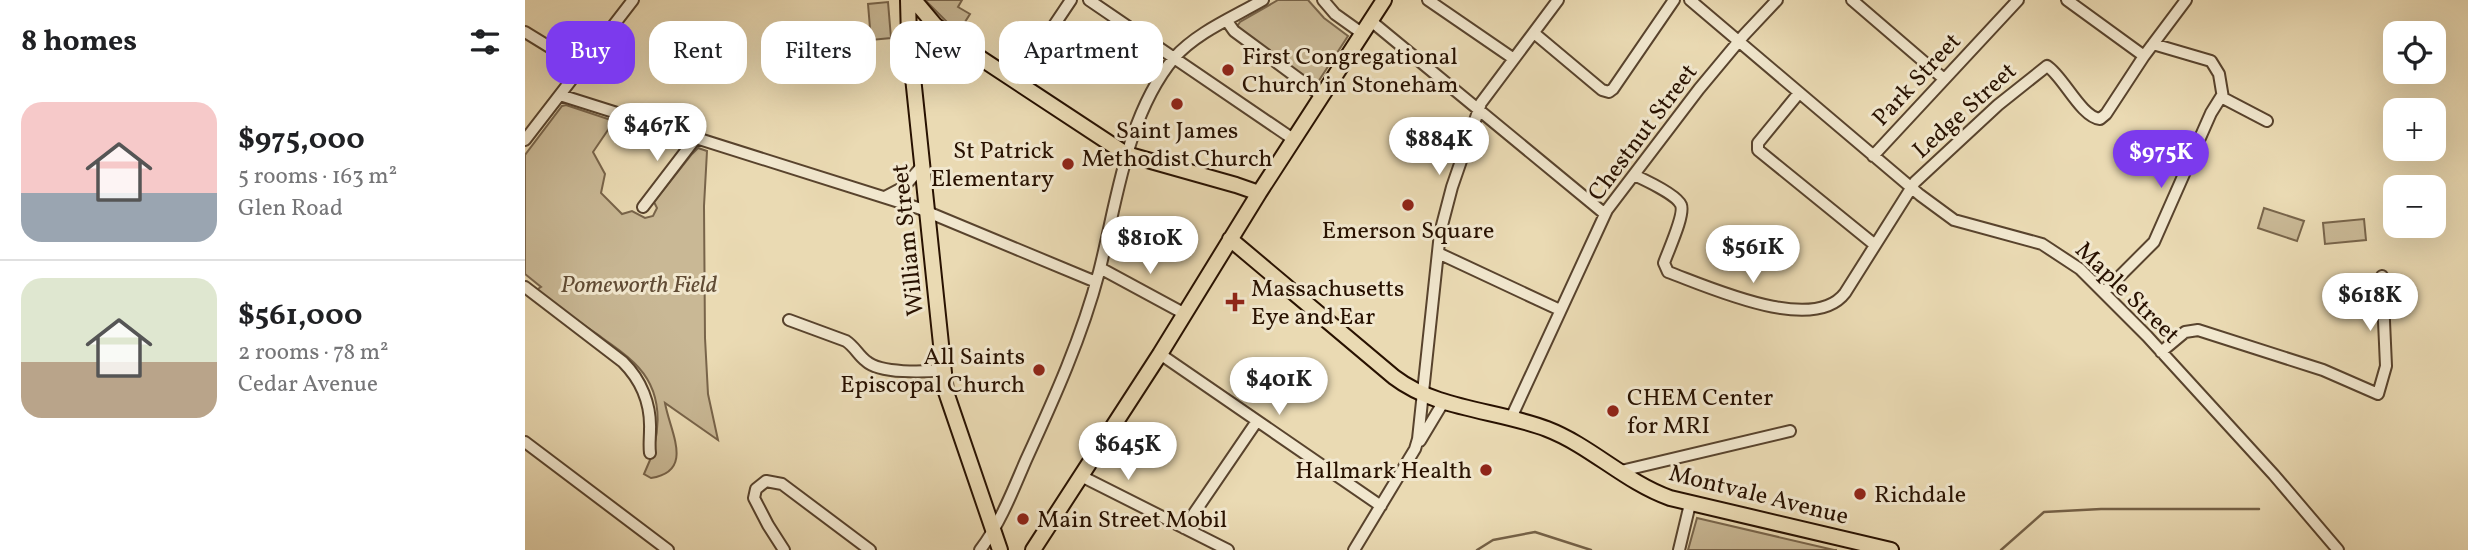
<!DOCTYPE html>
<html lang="en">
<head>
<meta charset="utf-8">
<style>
  :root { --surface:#fff; --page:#f6f6f6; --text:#202124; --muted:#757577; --line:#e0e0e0; --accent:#7c3aed }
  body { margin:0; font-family:Vollkorn,serif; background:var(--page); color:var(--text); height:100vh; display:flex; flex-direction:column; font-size:26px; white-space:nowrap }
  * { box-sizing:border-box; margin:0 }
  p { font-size:23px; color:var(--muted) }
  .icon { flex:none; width:38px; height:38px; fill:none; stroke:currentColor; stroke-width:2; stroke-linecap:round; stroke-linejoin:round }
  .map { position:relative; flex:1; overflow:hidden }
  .drawer { display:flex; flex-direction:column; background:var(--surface); width:525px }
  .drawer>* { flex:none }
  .guide { position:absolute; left:21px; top:21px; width:665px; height:63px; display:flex; gap:14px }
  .tools { position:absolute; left:1858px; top:21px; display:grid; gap:14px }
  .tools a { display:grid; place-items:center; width:63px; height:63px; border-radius:14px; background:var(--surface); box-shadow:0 7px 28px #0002; font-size:35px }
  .price { position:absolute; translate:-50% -60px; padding:0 16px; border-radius:24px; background:#fff; color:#222; font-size:23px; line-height:46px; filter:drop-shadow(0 2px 4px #0008) }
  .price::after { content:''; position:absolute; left:50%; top:42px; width:21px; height:16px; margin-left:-10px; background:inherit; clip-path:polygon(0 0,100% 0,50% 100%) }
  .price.current { background:var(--accent); color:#fff }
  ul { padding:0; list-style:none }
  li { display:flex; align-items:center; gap:21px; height:175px; padding:0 21px }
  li+li { border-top:2px solid var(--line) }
  li span { display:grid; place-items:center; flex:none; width:196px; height:140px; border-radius:21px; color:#555 }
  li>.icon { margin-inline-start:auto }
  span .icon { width:84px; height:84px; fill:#fffc; stroke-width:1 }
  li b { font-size:30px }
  h2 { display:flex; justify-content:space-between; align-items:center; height:84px; padding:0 21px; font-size:30px }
  .chip { padding:0 24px; border-radius:21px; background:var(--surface); box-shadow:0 7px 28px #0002; font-size:24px; line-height:63px }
  .chip.current { background:var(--accent); color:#fff }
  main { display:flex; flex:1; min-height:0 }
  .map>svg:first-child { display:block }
</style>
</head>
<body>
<main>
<section class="drawer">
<h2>8 homes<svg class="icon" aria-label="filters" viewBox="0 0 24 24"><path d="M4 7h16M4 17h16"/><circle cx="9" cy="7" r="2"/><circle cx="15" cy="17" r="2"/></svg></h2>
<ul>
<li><span style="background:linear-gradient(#f6c9c9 65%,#9aa5b1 0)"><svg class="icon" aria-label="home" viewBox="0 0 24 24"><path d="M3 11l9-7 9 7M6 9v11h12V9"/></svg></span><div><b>$975,000</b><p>5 rooms · 163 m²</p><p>Glen Road</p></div></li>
<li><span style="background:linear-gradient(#dfe7d0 60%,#b9a48a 0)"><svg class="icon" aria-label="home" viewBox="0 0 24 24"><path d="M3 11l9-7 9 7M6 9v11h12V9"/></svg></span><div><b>$561,000</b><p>2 rooms · 78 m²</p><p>Cedar Avenue</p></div></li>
</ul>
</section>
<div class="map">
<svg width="1943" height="550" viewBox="0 0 1943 550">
  <rect width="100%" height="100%" fill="#eadab3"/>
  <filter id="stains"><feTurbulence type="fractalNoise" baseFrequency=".00286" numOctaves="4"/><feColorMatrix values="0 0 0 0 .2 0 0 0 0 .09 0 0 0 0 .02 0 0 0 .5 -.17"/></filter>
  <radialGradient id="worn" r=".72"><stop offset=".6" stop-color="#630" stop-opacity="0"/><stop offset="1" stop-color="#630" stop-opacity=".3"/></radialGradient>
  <path fill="#c9b895" stroke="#78644a" stroke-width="2" d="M 400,0 L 437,0 L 433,7 L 445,14 L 433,33 Z
    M 753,0 L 783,0 L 799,18 L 823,36 L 789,88 L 711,28 L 715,22 Z
    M 363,2 L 366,38 L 346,40 L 343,4 Z
    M 41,105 L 89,121 L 68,152 L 80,174 L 76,193 L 97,214 L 107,211 L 120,218 L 128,216 L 132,208 L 129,202 L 167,154 L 173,148 L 182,151 L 179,206 L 180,338 L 183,394 L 193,440 L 140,403 C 145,432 170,471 126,478 L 119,474 C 135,441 141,398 114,368 C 102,354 86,345 72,334 C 51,320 31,305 11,290 L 16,287 L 0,274 L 0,155 L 37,106 Z
    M 1739,208 L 1779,221 L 1772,241 L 1733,228 Z
    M 1839,219 L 1841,240 L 1800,244 L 1798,223 Z
    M 1172,518 L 1309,550 L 1312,550 L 1163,550 Z"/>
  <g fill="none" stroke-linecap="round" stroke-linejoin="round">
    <path stroke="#756147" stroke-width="2.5" d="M 952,550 L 968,540 L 1010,532 L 1066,550
      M 1476,550 L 1519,512 L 1576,509 L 1734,509"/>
    <g stroke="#58432d" stroke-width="14">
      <path id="minor" d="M 564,0 L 768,139
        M 798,0 L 810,14 L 838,34
        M 903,0 L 989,59
        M 1165,0 L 1395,195 L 1429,220 L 1517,244 L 1555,269 L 1622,336 L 1749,475 L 1813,550
        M 1327,0 L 1419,79
        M 1542,0 L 1619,56
        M 702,21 L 709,31 L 797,96
        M 846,21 L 1080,214
        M 0,32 L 57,67
        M 1009,33 L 1077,90 L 1084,92 L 1088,89 L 1149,0
        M 1628,44 L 1686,61 L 1694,74 L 1698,98 L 1742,121
        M 491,82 L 546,0
        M 1274,93 L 1233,143 L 1233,150 L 1350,245
        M 35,95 L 393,208 L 571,282
        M 0,140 L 108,0
        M 1348,156 L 1493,0
        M 1109,175 C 1120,180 1152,195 1156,205 C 1160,215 1143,251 1139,263 L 1143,272 C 1184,287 1288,335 1320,293 L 1390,182 L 1473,105 L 1522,66 C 1538,76 1556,117 1575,119 L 1581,114 L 1619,56 L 1661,0
        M 360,197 L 379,187 L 397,166
        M 118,207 L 170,139
        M 913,253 L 1035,310
        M 575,268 L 660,314
        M 0,287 L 98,362 C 116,380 126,404 125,430 C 125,438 124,445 125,453
        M 1579,292 L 1629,242 L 1686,113 L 1696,97
        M 264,320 L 321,341 C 330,347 333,355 341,361 C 355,374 400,372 418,370
        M 1636,352 L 1660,332 L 1673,330 L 1798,370 L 1853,394 L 1861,366 L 1857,276
        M 635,354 L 856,506
        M 986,418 L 1082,210 L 1174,89 L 1219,35 L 1252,0
        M 895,441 L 919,401
        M 0,442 L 143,550
        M 1096,471 L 1265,431
        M 556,476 L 703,550
        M 659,528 L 732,421
        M 259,550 L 243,525 L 229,498 L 231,489 L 241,481 L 257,484 L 345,550
        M 455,550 C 475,524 488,490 501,460 C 529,399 557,337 574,272 C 592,202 601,116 649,58 C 672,32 709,17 738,0
        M 829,550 L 890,449 L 893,439 L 915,233 L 927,187 L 956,103 L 1033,0
        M 1154,550 L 1165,504"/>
    </g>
    <g stroke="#281100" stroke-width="18">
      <path id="major" d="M 383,0 L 384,39 L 421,392 L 475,550
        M 389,0 L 410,25 L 428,40 L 601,154 L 711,185 L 734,193
        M 705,239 L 869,377 C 912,410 973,410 1022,429 C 1066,446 1100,482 1145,498 L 1366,550
        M 508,550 L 635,354 L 734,193 L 859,0"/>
    </g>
    <use href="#minor" stroke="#f1e7ce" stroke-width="10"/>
    <use href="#major" stroke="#eadab3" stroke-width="14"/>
  </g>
  <g fill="#8f2418" stroke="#f1e7ce" stroke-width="2.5">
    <circle cx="703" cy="70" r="7"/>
    <circle cx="652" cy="104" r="7"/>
    <circle cx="543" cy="164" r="7"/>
    <circle cx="883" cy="205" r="7"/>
    <path d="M706.5 291.5h7v7h7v7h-7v7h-7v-7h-7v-7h7z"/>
    <circle cx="514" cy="370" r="7"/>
    <circle cx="1088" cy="411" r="7"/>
    <circle cx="961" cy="470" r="7"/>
    <circle cx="1335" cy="494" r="7"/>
    <circle cx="498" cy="519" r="7"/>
  </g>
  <g text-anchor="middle" stroke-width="6" stroke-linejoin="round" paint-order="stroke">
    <g font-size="24" fill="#281100" stroke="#f1e7ce" text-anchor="start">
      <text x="717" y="64">First Congregational<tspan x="717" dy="28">Church in Stoneham</tspan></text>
      <text x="652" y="138" text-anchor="middle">Saint James<tspan x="652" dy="28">Methodist Church</tspan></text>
      <text x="529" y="158" text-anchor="end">St Patrick<tspan x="529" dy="28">Elementary</tspan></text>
      <text x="883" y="238" text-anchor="middle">Emerson Square</text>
      <text x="726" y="296">Massachusetts<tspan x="726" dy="28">Eye and Ear</tspan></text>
      <text x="500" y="364" text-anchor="end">All Saints<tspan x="500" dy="28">Episcopal Church</tspan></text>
      <text x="1102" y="405">CHEM Center<tspan x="1102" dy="28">for MRI</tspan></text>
      <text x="947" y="478" text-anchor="end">Hallmark Health</text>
      <text x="1349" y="502">Richdale</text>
      <text x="512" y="527">Main Street Mobil</text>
    </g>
    <g font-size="24" fill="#281100" stroke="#f1e7ce">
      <text transform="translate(1391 79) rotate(-47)" y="8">Park Street</text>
      <text transform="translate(1439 110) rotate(-42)" y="8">Ledge Street</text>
      <text transform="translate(1117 132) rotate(-53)" y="8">Chestnut Street</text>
      <text transform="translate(382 240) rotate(-96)" y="8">William Street</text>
      <text transform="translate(1603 292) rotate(44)" y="8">Maple Street</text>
      <text transform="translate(1234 494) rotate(14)" y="8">Montvale Avenue</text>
    </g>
    <g font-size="24" font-style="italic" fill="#604b34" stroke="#f1e7ce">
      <text x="114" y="292">Pomeworth Field</text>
    </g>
  </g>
  <rect width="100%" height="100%" filter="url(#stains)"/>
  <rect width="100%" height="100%" fill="url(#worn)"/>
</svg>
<div class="tools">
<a><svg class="icon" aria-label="locate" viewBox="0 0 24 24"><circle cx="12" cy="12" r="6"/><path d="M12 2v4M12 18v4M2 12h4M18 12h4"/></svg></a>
<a>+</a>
<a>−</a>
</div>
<b class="price" style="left:132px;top:163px">$467K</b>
<b class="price" style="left:914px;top:177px">$884K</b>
<b class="price current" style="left:1636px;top:190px">$975K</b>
<b class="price" style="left:625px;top:276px">$810K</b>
<b class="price" style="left:1228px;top:285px">$561K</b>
<b class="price" style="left:1845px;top:333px">$618K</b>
<b class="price" style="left:754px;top:417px">$401K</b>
<b class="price" style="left:603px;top:482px">$645K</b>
<div class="guide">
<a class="chip current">Buy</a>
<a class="chip">Rent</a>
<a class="chip">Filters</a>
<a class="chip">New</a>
<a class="chip">Apartment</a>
</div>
</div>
</main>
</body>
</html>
